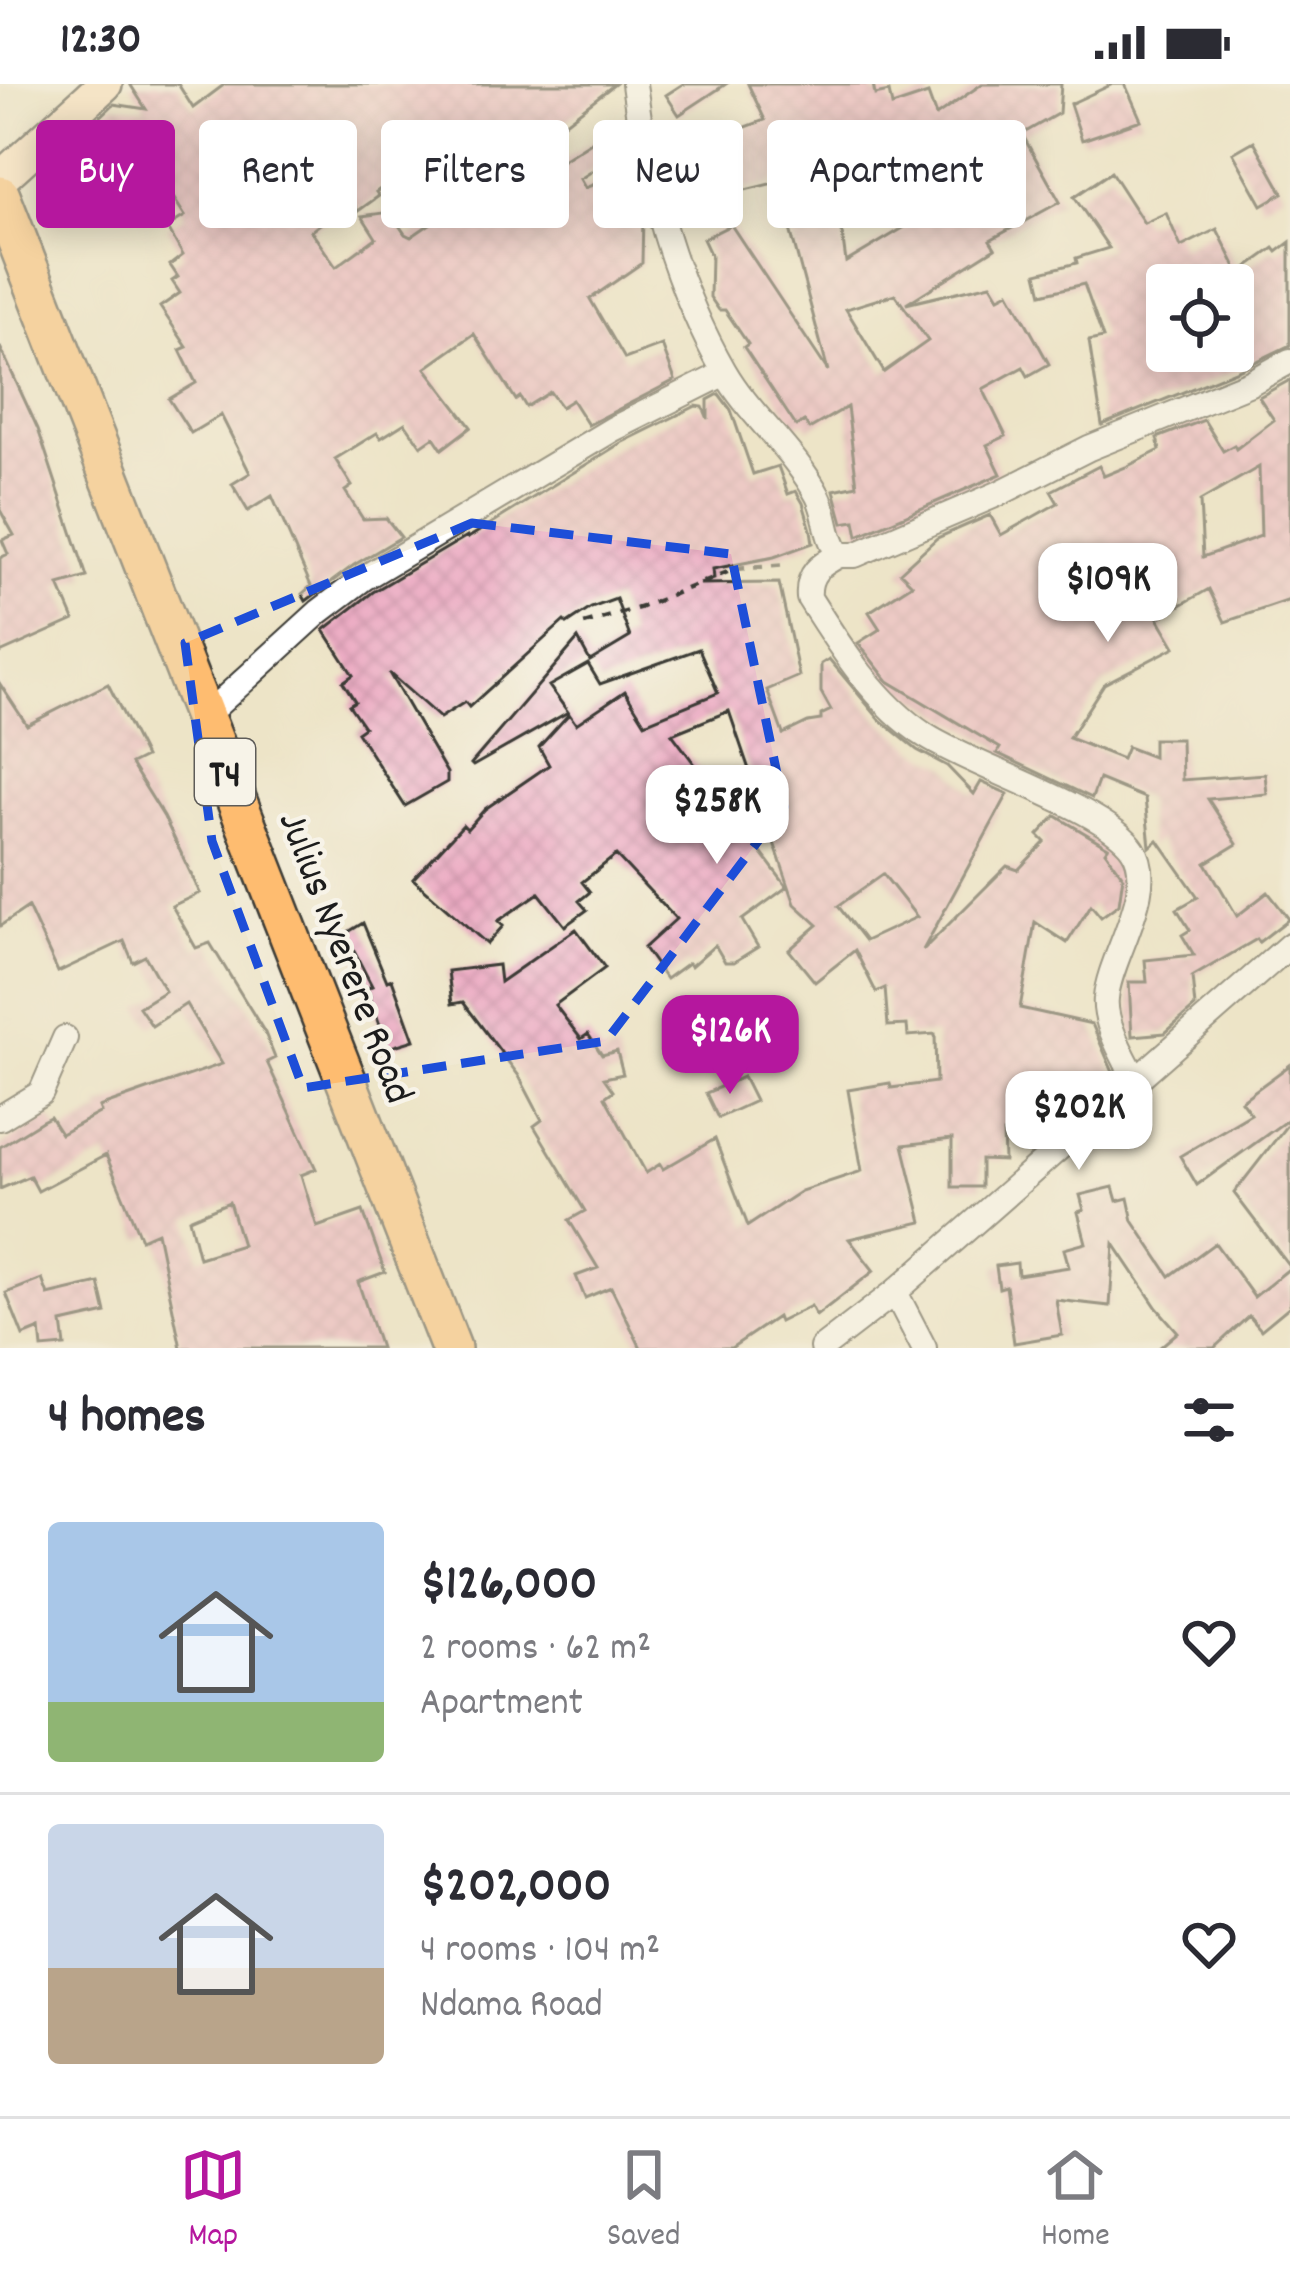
<!DOCTYPE html>
<html lang="en">
<head>
<meta charset="utf-8">
<style>
  :root { --surface:#fff; --page:#f2f2f3; --text:#2b2b33; --muted:#7c7c81; --line:#e1e1e2; --accent:#b5179e }
  body { margin:0; font-family:Dekko,sans-serif; background:var(--page); color:var(--text); height:100vh; display:flex; flex-direction:column; font-size:45px; white-space:nowrap }
  * { box-sizing:border-box; margin:0 }
  p { font-size:39px; color:var(--muted) }
  .icon { flex:none; width:66px; height:66px; fill:none; stroke:currentColor; stroke-width:2; stroke-linecap:round; stroke-linejoin:round }
  .map { position:relative; height:1264px; overflow:hidden }
  .sheet { display:flex; flex-direction:column; background:var(--surface); flex:1 }
  .sheet>* { flex:none }
  .banner { position:absolute; left:36px; top:36px; width:1218px; height:108px; display:flex; gap:24px }
  .tools { position:absolute; left:1146px; top:180px; display:grid; gap:24px }
  .tools a { display:grid; place-items:center; width:108px; height:108px; border-radius:12px; background:var(--surface); box-shadow:0 6px 30px #0003; font-size:60px }
  .price { position:absolute; translate:-50% -102px; padding:0 27px; border-radius:24px; background:#fff; color:#222; font-size:39px; line-height:78px; filter:drop-shadow(0 3px 6px #0008) }
  .price::after { content:''; position:absolute; left:50%; top:72px; width:36px; height:27px; margin-left:-18px; background:inherit; clip-path:polygon(0 0,100% 0,50% 100%) }
  .price.active { background:var(--accent); color:#fff }
  ul { padding:0; list-style:none }
  li { display:flex; align-items:center; gap:36px; height:300px; padding:0 48px }
  li+li { border-top:3px solid var(--line) }
  li span { display:grid; place-items:center; flex:none; width:336px; height:240px; border-radius:12px; color:#555 }
  li>.icon { margin-inline-start:auto }
  span .icon { width:144px; height:144px; fill:#fffc; stroke-width:1 }
  li b { font-size:51px }
  h2 { display:flex; justify-content:space-between; align-items:center; height:144px; padding:0 48px; font-size:51px }
  .chip { padding:0 42px; border-radius:12px; background:var(--surface); box-shadow:0 6px 30px #0003; font-size:42px; line-height:108px }
  .chip.active { background:var(--accent); color:#fff }
  .status { display:flex; justify-content:space-between; align-items:center; height:84px; padding:0 60px; background:var(--surface); direction:ltr }
  .status svg { height:33px; fill:currentColor }
  .dock { display:flex; justify-content:space-around; align-items:center; height:168px; border-top:3px solid var(--line); background:var(--surface); font-size:33px; color:var(--muted) }
  .dock a { display:grid; justify-items:center; gap:6px }
  .dock .active { color:var(--accent) }
  .map>svg:first-child { display:block }
</style>
</head>
<body>
<div class="status"><b>12:30</b><svg viewBox="0 0 49 12"><path d="M0 12V9h3v3zM5 12V6h3v6zM10 12V3h3v9zM15 12V0h3v12zM26 1h20v11H26zM47 4h2v5h-2z"/></svg></div>
<div class="map">
<svg width="1290" height="1264" viewBox="0 0 1290 1264">
  <defs>
    <pattern id="building-cross-hatch" width="8" height="8" patternUnits="userSpaceOnUse" patternTransform="scale(3)"><rect width="8" height="8" fill="#ecaac3"/><path d="M0 0l8 8M0 8l8-8" fill="none" stroke="#ca92a7"/></pattern>
  </defs>
  <rect width="100%" height="100%" fill="#f7f3e8"/>
  <filter id="ink" filterUnits="userSpaceOnUse"><feTurbulence type="fractalNoise" baseFrequency=".00833" numOctaves="2"/><feDisplacementMap in="SourceGraphic" scale="24" xChannelSelector="R" yChannelSelector="G"/><feConvolveMatrix kernelMatrix="1 2 1 2 8 2 1 2 1" color-interpolation-filters="sRGB"/></filter>
  <filter id="wash" filterUnits="userSpaceOnUse"><feTurbulence type="fractalNoise" baseFrequency=".004" numOctaves="4" result="noise"/><feDisplacementMap in="SourceGraphic" scale="48" xChannelSelector="R" yChannelSelector="G"/><feGaussianBlur stdDeviation="2.7" result="paint"/><feColorMatrix in="noise" values="0 0 0 0 0 0 0 0 0 0 0 0 0 0 0 0 0 1.4 0 .05"/><feComposite in="paint" operator="in"/></filter>
  <g filter="url(#wash)">
    <rect width="100%" height="100%" fill="#ede4c7"/>
    <g id="blocks">
      <path fill="url(#building-cross-hatch)" fill-rule="evenodd" d="M 130,0 L 178,0 L 193,24 L 225,0 L 615,0 L 539,58 L 555,81 L 623,38 L 628,64 L 580,95 L 585,104 L 632,86 L 643,131 L 642,179 L 590,215 L 625,275 L 662,261 L 675,296 L 588,341 L 572,316 L 561,323 L 550,308 L 526,323 L 520,313 L 516,316 L 474,250 L 426,284 L 471,343 L 442,365 L 434,353 L 421,362 L 405,339 L 381,354 L 377,349 L 335,375 L 352,402 L 345,407 L 363,435 L 386,434 L 401,453 L 354,481 L 306,517 L 302,510 L 311,502 L 272,412 L 248,427 L 232,400 L 250,389 L 221,331 L 191,349 L 169,315 L 196,299 L 180,266 L 187,263 L 160,223 L 180,209 L 172,197 L 178,193 L 170,181 L 183,171 L 167,143 L 185,132 L 150,77 L 120,68 L 121,63 L 91,55 L 94,39 L 114,20 L 146,25 ZM 435,72 L 466,117 L 438,121 L 440,133 L 411,153 L 405,150 L 390,128 L 362,132 L 376,154 L 336,183 L 311,147 L 351,116 L 358,127 L 379,112 L 376,108 L 415,80 L 418,85 Z
        M 683,0 L 726,0 L 679,31 L 666,11 Z
        M 748,0 L 873,0 L 875,11 L 889,8 L 892,22 L 928,10 L 936,32 L 982,0 L 1061,0 L 1059,29 L 1022,50 L 1060,118 L 990,156 L 995,164 L 906,220 L 991,200 L 999,213 L 1009,208 L 1049,280 L 1028,292 L 1023,283 L 983,305 L 1006,352 L 987,361 L 1001,390 L 858,452 L 855,437 L 843,439 L 834,406 L 857,401 L 847,323 L 809,345 L 804,337 L 796,342 L 744,263 L 748,260 L 725,226 L 719,226 L 710,213 L 711,172 L 703,155 L 731,141 L 828,287 L 782,115 L 817,97 L 815,89 L 675,123 L 671,107 L 663,74 L 765,36 ZM 903,94 L 925,131 L 846,178 L 836,105 ZM 895,210 L 928,257 L 884,288 L 846,225 Z
        M 1113,0 L 1125,0 L 1141,36 L 1082,56 L 1070,20 Z
        M 1254,57 L 1283,109 L 1262,121 L 1233,69 Z
        M 1111,88 L 1144,139 L 1166,129 L 1181,163 L 1217,145 L 1239,189 L 1274,164 L 1277,168 L 1290,158 L 1290,261 L 1243,284 L 1102,341 L 1089,257 L 1103,254 L 1084,200 L 1042,210 L 1037,189 L 1077,179 L 1076,174 L 1109,164 L 1074,113 ZM 1167,201 L 1233,201 L 1233,244 L 1245,267 L 1167,267 Z
        M 0,263 L 38,345 L 87,493 L 59,501 L 74,536 L 0,569 L 0,474 L 8,470 L 2,456 L 14,451 L 0,426 Z
        M 1290,296 L 1290,516 L 1225,538 L 1209,505 L 1158,534 L 1175,563 L 1104,600 L 1069,654 L 1122,675 L 1127,663 L 1153,673 L 1153,655 L 1181,655 L 1182,696 L 1265,690 L 1267,710 L 1208,715 L 1237,760 L 1206,779 L 1237,832 L 1268,808 L 1289,835 L 1259,858 L 1257,855 L 1192,893 L 1195,923 L 1165,949 L 1132,952 L 1129,898 L 1147,898 L 1145,876 L 1194,871 L 1182,851 L 1190,846 L 1177,825 L 1198,813 L 1158,756 L 1150,763 L 1145,714 L 1099,695 L 1092,714 L 997,669 L 1000,664 L 888,597 L 858,559 L 880,545 L 869,528 L 912,500 L 900,488 L 937,454 L 990,431 L 1001,451 L 1058,419 L 1051,407 L 1099,382 L 1104,392 L 1126,383 L 1160,366 L 1157,354 L 1204,336 L 1223,367 L 1234,361 L 1236,365 L 1274,336 L 1259,313 ZM 1259,383 L 1261,452 L 1203,473 L 1200,417 Z
        M 719,310 L 731,326 L 753,390 L 778,382 L 788,410 L 796,407 L 803,419 L 811,446 L 813,459 L 774,473 L 713,485 L 714,495 L 700,500 L 779,499 L 799,592 L 767,606 L 783,650 L 808,638 L 821,636 L 821,631 L 831,626 L 821,608 L 821,580 L 829,575 L 880,636 L 917,666 L 947,682 L 974,710 L 981,698 L 1008,710 L 923,866 L 1007,782 L 1018,786 L 1045,758 L 1038,751 L 1056,732 L 1108,763 L 1105,767 L 1123,792 L 1119,820 L 1101,833 L 1091,821 L 1067,859 L 1035,838 L 1020,924 L 1092,940 L 1115,993 L 1052,1048 L 1003,1049 L 1004,1077 L 981,1076 L 981,1103 L 952,1103 L 952,1055 L 903,1061 L 922,1138 L 849,1155 L 874,1187 L 816,1232 L 811,1222 L 779,1238 L 777,1233 L 731,1264 L 641,1264 L 611,1203 L 585,1214 L 576,1192 L 598,1184 L 569,1136 L 585,1127 L 534,1042 L 542,1036 L 519,992 L 463,918 L 452,920 L 448,887 L 498,881 L 500,898 L 576,845 L 605,884 L 555,921 L 581,955 L 588,950 L 602,971 L 617,967 L 623,990 L 604,994 L 613,1007 L 605,1013 L 646,1089 L 660,1080 L 663,1085 L 715,1055 L 748,1142 L 801,1107 L 862,1087 L 848,1006 L 890,999 L 891,1004 L 936,998 L 935,950 L 908,952 L 907,941 L 888,942 L 885,904 L 876,908 L 855,866 L 815,898 L 789,866 L 818,841 L 795,820 L 729,627 L 672,650 L 787,803 L 742,836 L 758,863 L 734,878 L 725,878 L 715,861 L 691,882 L 688,879 L 666,895 L 644,864 L 676,835 L 616,771 L 582,798 L 590,808 L 579,817 L 587,826 L 565,842 L 539,809 L 498,837 L 503,842 L 487,860 L 413,795 L 463,741 L 467,745 L 485,725 L 549,681 L 539,663 L 569,630 L 576,640 L 625,607 L 645,639 L 718,609 L 699,565 L 600,600 L 588,580 L 549,602 L 568,628 L 473,682 L 471,680 L 578,555 L 590,577 L 630,553 L 616,515 L 591,524 L 567,540 L 564,537 L 469,623 L 465,618 L 440,634 L 389,589 L 447,689 L 447,698 L 405,722 L 357,648 L 364,643 L 349,621 L 355,617 L 343,598 L 353,591 L 324,546 L 373,508 L 467,452 L 468,454 L 621,359 L 696,322 L 703,323 L 708,335 L 708,316 ZM 883,790 L 917,833 L 865,857 L 838,822 Z
        M 0,600 L 27,641 L 108,600 L 145,673 L 131,680 L 164,733 L 200,809 L 172,822 L 196,864 L 210,859 L 265,949 L 275,974 L 267,978 L 316,1085 L 301,1091 L 317,1143 L 363,1127 L 385,1188 L 358,1198 L 380,1264 L 181,1264 L 157,1148 L 141,1155 L 106,1071 L 38,1107 L 30,1092 L 0,1105 L 0,1063 L 42,1037 L 50,1033 L 61,1050 L 101,1028 L 99,1023 L 222,980 L 186,920 L 152,942 L 139,923 L 165,907 L 145,872 L 133,878 L 124,857 L 58,888 L 28,823 L 0,842 ZM 229,1118 L 242,1161 L 199,1174 L 189,1135 Z
        M 363,839 L 387,897 L 392,895 L 414,956 L 388,964 L 367,904 L 372,902 L 345,850 Z
        M 1290,981 L 1290,1034 L 1197,1101 L 1180,1072 L 1251,1030 L 1241,1017 Z
        M 743,993 L 755,1017 L 718,1034 L 706,1009 Z
        M 1290,1037 L 1290,1183 L 1234,1109 Z
        M 1113,1103 L 1117,1117 L 1128,1114 L 1133,1137 L 1170,1192 L 1215,1159 L 1254,1213 L 1290,1184 L 1290,1222 L 1261,1246 L 1249,1232 L 1214,1264 L 1159,1264 L 1178,1248 L 1157,1224 L 1114,1160 L 1110,1222 L 1056,1216 L 1062,1251 L 1014,1259 L 1006,1202 L 999,1204 L 996,1182 L 1017,1179 L 1018,1191 L 1069,1183 L 1064,1165 L 1086,1159 L 1078,1128 L 1084,1126 L 1080,1111 Z
        M 42,1195 L 48,1211 L 99,1199 L 106,1229 L 62,1239 L 65,1262 L 42,1264 L 40,1245 L 23,1252 L 6,1209 Z"/>
    </g>
  </g>
  <g filter="url(#ink)">
    <use href="#blocks" fill-opacity="0" stroke="#3b3a36" stroke-width="3"/>
    <g fill="none" stroke-linecap="round" stroke-linejoin="round">
      <g stroke="#3b3a36" stroke-width="28">
        <path id="minor" d="M 634,0 C 646,98 675,201 724,287 C 750,332 794,366 818,412 C 828,432 825,451 839,471 L 855,471 L 1000,409 L 1089,364 L 1250,299 L 1290,277
          M 839,471 C 820,481 807,489 809,514 C 840,563 876,620 926,652 C 972,682 1108,726 1133,765 C 1159,804 1109,873 1106,914 C 1103,940 1126,976 1137,999
          M 204,633 L 319,528 L 364,494 L 613,345 L 725,289
          M 0,1034 L 41,1009 L 65,954
          M 895,1208 L 924,1264
          M 822,1264 L 895,1208 L 1290,861"/>
      </g>
      <g stroke="#3b3a36" stroke-width="38">
        <path id="secondary" d="M 0,95 L 105,0"/>
      </g>
      <g stroke="#3b3a36" stroke-width="44">
        <path id="trunk" d="M 0,112 L 451,1264"/>
      </g>
      <path stroke="#3b3a36" stroke-width="4.5" stroke-dasharray="9 9" stroke-linecap="butt" d="M 584,540 L 642,523 L 735,485 L 788,481"/>
      <use href="#minor" stroke="#fff" stroke-width="24"/>
      <use href="#secondary" stroke="#ffe4c6" stroke-width="33"/>
      <use href="#trunk" stroke="#febc70" stroke-width="39"/>
    </g>
  </g>
  <path d="M0 0H1290V1264H0ZM 472,439 L 731,470 L 784,723 L 606,957 L 303,1004 L 212,757 L 185,559 Z" fill="#ede4c7" fill-opacity=".55" fill-rule="evenodd"/>
  <path fill="none" stroke="#1d4ed8" stroke-width="9" stroke-dasharray="24 15" stroke-linejoin="round" d="M 472,439 L 731,470 L 784,723 L 606,957 L 303,1004 L 212,757 L 185,559 Z"/>
  <g text-anchor="middle" stroke-width="9" stroke-linejoin="round" paint-order="stroke">
    <rect fill="#f7f3e8" stroke="#5e5c59" stroke-width="3" x="195" y="655" width="60" height="66" rx="9"/>
    <g font-size="39" font-weight="bold" fill="#1c1c1c">
      <text x="225" y="702">T4</text>
    </g>
    <g font-size="42" fill="#1c1c1c" stroke="#f7f3e8">
      <text transform="translate(349 872) rotate(69)" y="15">Julius Nyerere Road</text>
    </g>
  </g>
</svg>
<div class="tools">
<a><svg class="icon" aria-label="locate" viewBox="0 0 24 24"><circle cx="12" cy="12" r="6"/><path d="M12 2v4M12 18v4M2 12h4M18 12h4"/></svg></a>
</div>
<b class="price" style="left:1108px;top:561px">$109K</b>
<b class="price" style="left:717px;top:783px">$258K</b>
<b class="price active" style="left:730px;top:1013px">$126K</b>
<b class="price" style="left:1079px;top:1089px">$202K</b>
<div class="banner">
<a class="chip active">Buy</a>
<a class="chip">Rent</a>
<a class="chip">Filters</a>
<a class="chip">New</a>
<a class="chip">Apartment</a>
</div>
</div>
<section class="sheet">
<h2>4 homes<svg class="icon" aria-label="filters" viewBox="0 0 24 24"><path d="M4 7h16M4 17h16"/><circle cx="9" cy="7" r="2"/><circle cx="15" cy="17" r="2"/></svg></h2>
<ul>
<li><span style="background:linear-gradient(#a9c7e8 75%,#8fb573 0)"><svg class="icon" aria-label="home" viewBox="0 0 24 24"><path d="M3 11l9-7 9 7M6 9v11h12V9"/></svg></span><div><b>$126,000</b><p>2 rooms · 62 m²</p><p>Apartment</p></div><svg class="icon" aria-label="heart" viewBox="0 0 24 24"><path d="M12 20l-8-8c-3-5 5-10 8-4 3-6 11-1 8 4z"/></svg></li>
<li><span style="background:linear-gradient(#c9d6e8 60%,#b9a48a 0)"><svg class="icon" aria-label="home" viewBox="0 0 24 24"><path d="M3 11l9-7 9 7M6 9v11h12V9"/></svg></span><div><b>$202,000</b><p>4 rooms · 104 m²</p><p>Ndama Road</p></div><svg class="icon" aria-label="heart" viewBox="0 0 24 24"><path d="M12 20l-8-8c-3-5 5-10 8-4 3-6 11-1 8 4z"/></svg></li>
</ul>
</section>
<nav class="dock">
<a class="active"><svg class="icon" aria-label="map" viewBox="0 0 24 24"><path d="M3 6l6-2 6 2 6-2v14l-6 2-6-2-6 2zM9 4v14M15 6v14"/></svg>Map</a>
<a><svg class="icon" aria-label="saved" viewBox="0 0 24 24"><path d="M7 4h10v16l-5-4-5 4z"/></svg>Saved</a>
<a><svg class="icon" aria-label="home" viewBox="0 0 24 24"><path d="M3 11l9-7 9 7M6 9v11h12V9"/></svg>Home</a>
</nav>
</body>
</html>
